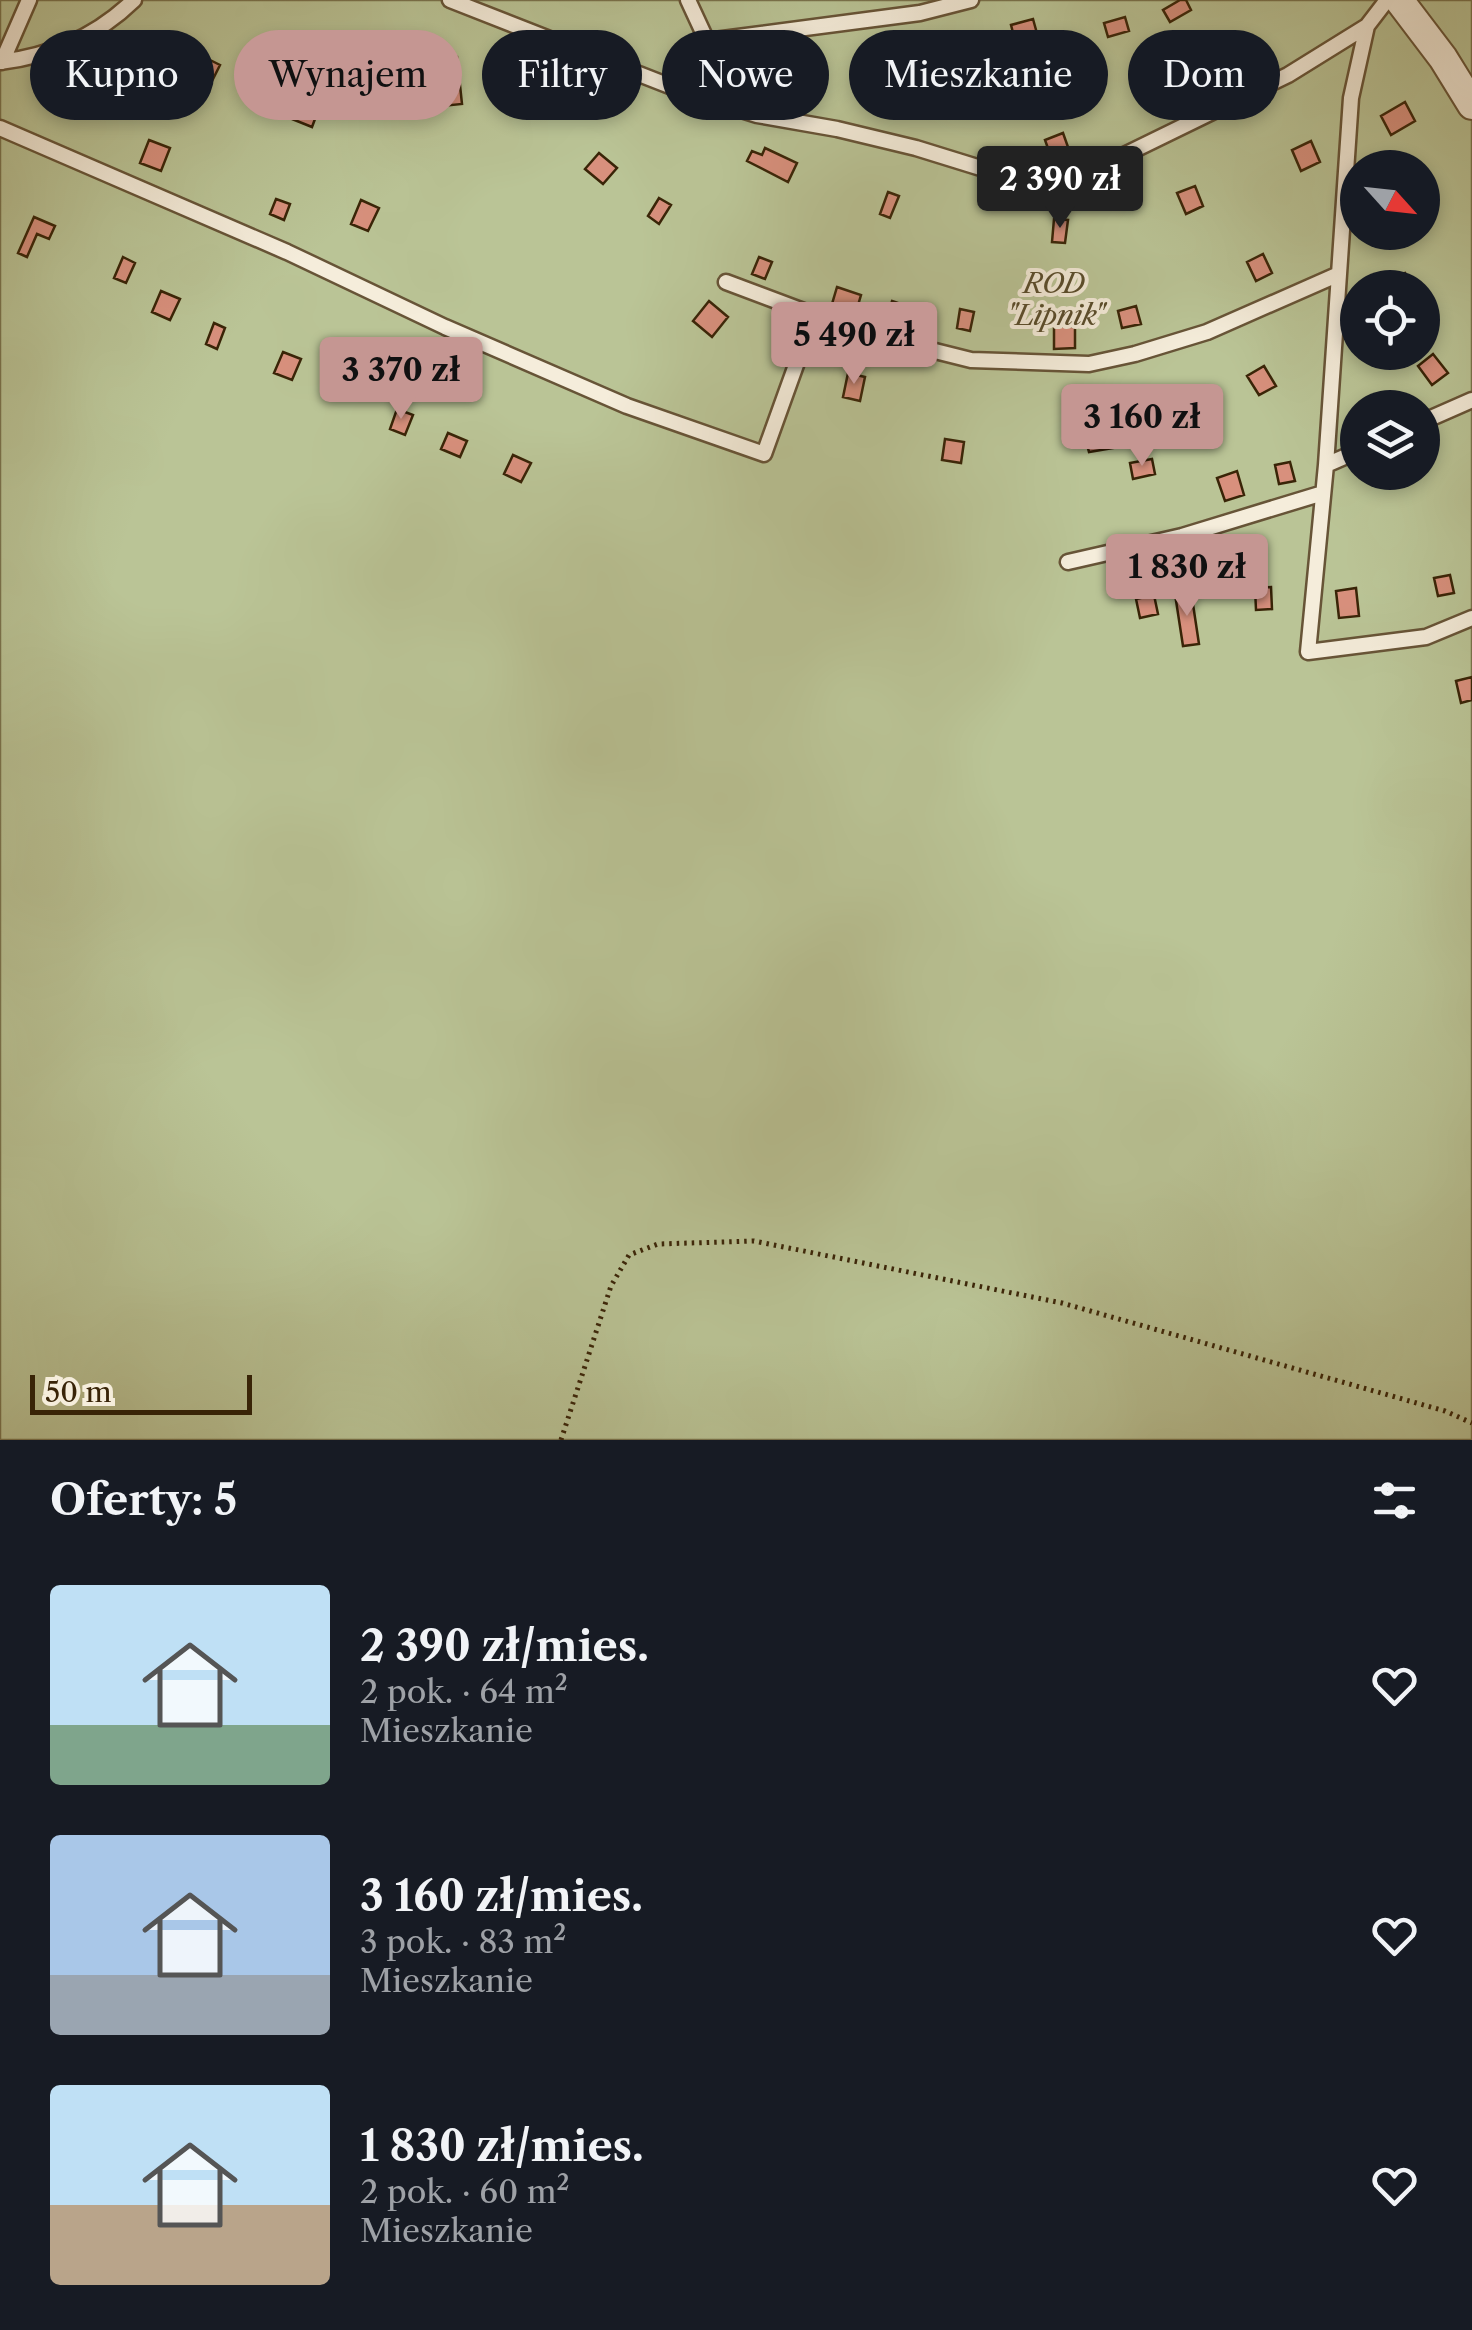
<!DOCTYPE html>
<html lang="pl">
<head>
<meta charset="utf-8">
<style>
  :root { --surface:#171b24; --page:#20242c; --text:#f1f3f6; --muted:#9ea1a6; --accent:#c59692 }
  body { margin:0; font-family:"Libre Caslon Text",serif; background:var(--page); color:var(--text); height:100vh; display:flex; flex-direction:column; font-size:38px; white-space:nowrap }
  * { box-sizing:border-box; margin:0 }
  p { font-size:32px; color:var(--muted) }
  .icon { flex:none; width:55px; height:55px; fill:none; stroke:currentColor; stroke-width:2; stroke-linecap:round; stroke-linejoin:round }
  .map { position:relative; height:1440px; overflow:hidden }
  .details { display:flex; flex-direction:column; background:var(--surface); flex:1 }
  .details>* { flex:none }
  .guide { position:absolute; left:30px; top:30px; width:1412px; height:90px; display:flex; gap:20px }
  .needle { width:65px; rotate:117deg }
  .fabs { position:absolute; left:1340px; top:150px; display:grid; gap:20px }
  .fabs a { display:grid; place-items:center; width:100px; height:100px; border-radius:50%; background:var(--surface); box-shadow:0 5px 15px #0003; font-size:50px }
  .scale { position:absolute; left:30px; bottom:25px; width:222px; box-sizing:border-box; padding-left:10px; border:5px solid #392407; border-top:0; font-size:28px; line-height:35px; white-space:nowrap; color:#392407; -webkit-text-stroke:8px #f5eddb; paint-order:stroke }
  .price { position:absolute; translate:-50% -85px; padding:0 22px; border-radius:10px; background:var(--accent); color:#111; font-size:32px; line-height:65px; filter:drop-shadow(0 2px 5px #0008) }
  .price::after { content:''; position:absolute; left:50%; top:60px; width:30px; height:22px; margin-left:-15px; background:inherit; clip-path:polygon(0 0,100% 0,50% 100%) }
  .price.current { background:#222; color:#fff }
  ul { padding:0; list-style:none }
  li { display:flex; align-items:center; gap:30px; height:250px; padding:0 50px }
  li span { display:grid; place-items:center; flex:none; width:280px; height:200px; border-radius:10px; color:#555 }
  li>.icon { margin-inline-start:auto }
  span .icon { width:120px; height:120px; fill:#fffc; stroke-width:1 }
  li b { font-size:42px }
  h2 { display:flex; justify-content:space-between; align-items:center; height:120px; padding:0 50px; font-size:42px }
  .tag { padding:0 35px; border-radius:45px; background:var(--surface); box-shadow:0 5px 15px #0003; font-size:35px; line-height:90px }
  .tag.current { background:var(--accent); color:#111 }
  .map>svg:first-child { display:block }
</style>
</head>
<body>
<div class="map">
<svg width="1472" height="1440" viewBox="0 0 1472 1440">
  <rect width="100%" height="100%" fill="#f0e4c8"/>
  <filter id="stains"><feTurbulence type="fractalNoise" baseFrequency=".002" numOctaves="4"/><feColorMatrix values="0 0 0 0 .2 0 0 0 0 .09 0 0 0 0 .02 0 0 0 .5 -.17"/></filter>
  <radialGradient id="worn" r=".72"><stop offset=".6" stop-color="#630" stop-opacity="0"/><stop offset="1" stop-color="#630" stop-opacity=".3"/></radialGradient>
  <path fill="#bac496" stroke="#7a744e" stroke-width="2.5" fill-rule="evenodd" d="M 0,0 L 1472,0 L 1472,1440 L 0,1440 ZM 1358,168 L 1422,168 L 1422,232 L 1358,232 ZM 1358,288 L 1422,288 L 1422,352 L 1358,352 ZM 1358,408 L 1422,408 L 1422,472 L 1358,472 Z"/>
  <path fill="#d8907d" stroke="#392407" stroke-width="2.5" d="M 1180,0 L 1186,0 L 1191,10 L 1170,22 L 1163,10 Z
    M 1125,17 L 1129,31 L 1108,37 L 1104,23 Z
    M 1033,19 L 1038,37 L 1027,40 L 1030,49 L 1018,52 L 1011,25 Z
    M 156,33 L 169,41 L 157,59 L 144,51 Z
    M 1258,48 L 1265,68 L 1251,73 L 1243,54 Z
    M 1158,54 L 1167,73 L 1153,79 L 1145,59 Z
    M 204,57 L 220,65 L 211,83 L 195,74 Z
    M 457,57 L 462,104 L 423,108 L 419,61 Z
    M 52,71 L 72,80 L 65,97 L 45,87 Z
    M 127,82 L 144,90 L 136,109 L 119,101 Z
    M 1405,102 L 1415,121 L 1391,135 L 1381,116 Z
    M 298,103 L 318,111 L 312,127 L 292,119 Z
    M 1063,133 L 1068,147 L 1050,154 L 1045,140 Z
    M 149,140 L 170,148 L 161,171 L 140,163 Z
    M 1311,141 L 1320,162 L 1301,171 L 1292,150 Z
    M 765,148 L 797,163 L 788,182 L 747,161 L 752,151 L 762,155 Z
    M 599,153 L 617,168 L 603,184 L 585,169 Z
    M 1195,186 L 1203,206 L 1186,214 L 1177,193 Z
    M 888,192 L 899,196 L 890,218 L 880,214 Z
    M 659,198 L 671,205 L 659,224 L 648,216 Z
    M 276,199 L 290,204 L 284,220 L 270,214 Z
    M 361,200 L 379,208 L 368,231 L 351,224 Z
    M 34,217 L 55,226 L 49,239 L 37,234 L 27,257 L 18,253 Z
    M 1054,219 L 1068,220 L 1065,243 L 1052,242 Z
    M 1263,254 L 1272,273 L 1256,281 L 1247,262 Z
    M 123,257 L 135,263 L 126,283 L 114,278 Z
    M 759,257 L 772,262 L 765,279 L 752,274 Z
    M 1405,273 L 1409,288 L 1389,288 L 1386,278 Z
    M 837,287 L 861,295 L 856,312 L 832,304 Z
    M 161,291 L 180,299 L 170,320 L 152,312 Z
    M 709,301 L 728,317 L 712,337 L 693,321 Z
    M 892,301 L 907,306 L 902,323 L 887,319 Z
    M 1136,306 L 1141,324 L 1122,328 L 1118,311 Z
    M 960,309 L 974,312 L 970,331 L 957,328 Z
    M 214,323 L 225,328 L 217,349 L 206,344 Z
    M 1054,326 L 1075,327 L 1075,348 L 1054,349 Z
    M 283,352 L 301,359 L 292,380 L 274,373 Z
    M 1433,354 L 1448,373 L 1432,385 L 1418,366 Z
    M 1264,366 L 1276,386 L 1259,395 L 1247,376 Z
    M 848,373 L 865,377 L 860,401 L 843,397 Z
    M 397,409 L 413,415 L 405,435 L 390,429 Z
    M 448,433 L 467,441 L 460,457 L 441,449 Z
    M 1110,436 L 1113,448 L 1089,452 L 1086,441 Z
    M 945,439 L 964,442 L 961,463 L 942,460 Z
    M 513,455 L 531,463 L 521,482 L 504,474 Z
    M 1152,459 L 1155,474 L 1133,479 L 1130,463 Z
    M 1290,462 L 1295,481 L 1279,484 L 1275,465 Z
    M 1237,471 L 1244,495 L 1225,501 L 1217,478 Z
    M 1450,575 L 1454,593 L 1438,596 L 1434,578 Z
    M 1271,587 L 1272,609 L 1256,610 L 1255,588 Z
    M 1356,588 L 1359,616 L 1339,618 L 1336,591 Z
    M 1191,591 L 1199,644 L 1183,646 L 1175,594 Z
    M 1154,595 L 1158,614 L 1140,618 L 1136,599 Z
    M 1472,677 L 1472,700 L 1461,703 L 1456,681 Z"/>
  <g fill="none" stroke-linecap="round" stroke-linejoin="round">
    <g stroke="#675437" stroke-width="19">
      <path id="lane" d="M 450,0 L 690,94 L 757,115 L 837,129 L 916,148 L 1000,174 L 1035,181 L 1061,178 L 1118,158 L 1288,75 L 1367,26 L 1387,0
        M 688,0 L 707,41 L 920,13 L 971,0
        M 1367,26 L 1351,98 L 1326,465 L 1308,652 L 1426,637 L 1472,618
        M 0,62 C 51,56 97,36 134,0
        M 2,62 L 29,0
        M 0,128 L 287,252 L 445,327 L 627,406 L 764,454 L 814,315
        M 726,282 L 814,315 L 903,343 L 971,360 L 1089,364 L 1135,354 L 1207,332 L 1339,274
        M 1422,422 L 1472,400
        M 1326,465 L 1358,451
        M 1068,562 L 1182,536 L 1323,493"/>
    </g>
    <g stroke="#675437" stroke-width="32">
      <path id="street" d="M 1399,0 L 1443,58 L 1472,105"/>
    </g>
    <path stroke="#392407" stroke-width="5" stroke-dasharray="2.5 5" stroke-linecap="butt" d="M 561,1440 L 611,1286 L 629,1255 L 658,1244 L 754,1241 L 1062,1303 L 1445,1411 L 1472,1423"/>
    <use href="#lane" stroke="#f5eddb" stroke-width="14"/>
    <use href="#street" stroke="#f5eddb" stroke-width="28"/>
  </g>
  <g text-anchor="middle" stroke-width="8" stroke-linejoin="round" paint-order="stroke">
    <g font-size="28" font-style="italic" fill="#594c2b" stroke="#f5eddb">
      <text x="1054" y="293">ROD<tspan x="1054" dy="32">"Lipnik"</tspan></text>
    </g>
  </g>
  <rect width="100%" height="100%" filter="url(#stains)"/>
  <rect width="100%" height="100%" fill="url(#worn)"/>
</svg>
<div class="fabs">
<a><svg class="needle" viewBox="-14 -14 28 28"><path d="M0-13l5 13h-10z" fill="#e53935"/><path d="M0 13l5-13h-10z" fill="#9ea1a6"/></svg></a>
<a><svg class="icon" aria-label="locate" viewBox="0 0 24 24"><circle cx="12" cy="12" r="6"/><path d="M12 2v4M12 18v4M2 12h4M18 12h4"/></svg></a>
<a><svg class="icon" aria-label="layers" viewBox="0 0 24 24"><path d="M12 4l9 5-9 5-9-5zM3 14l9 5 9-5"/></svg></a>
</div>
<div class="scale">50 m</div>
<b class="price current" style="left:1060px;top:231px">2 390 zł</b>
<b class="price" style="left:854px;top:387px">5 490 zł</b>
<b class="price" style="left:401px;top:422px">3 370 zł</b>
<b class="price" style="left:1142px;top:469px">3 160 zł</b>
<b class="price" style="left:1187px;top:619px">1 830 zł</b>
<div class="guide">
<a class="tag">Kupno</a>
<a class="tag current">Wynajem</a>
<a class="tag">Filtry</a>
<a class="tag">Nowe</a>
<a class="tag">Mieszkanie</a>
<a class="tag">Dom</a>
</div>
</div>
<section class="details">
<h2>Oferty: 5<svg class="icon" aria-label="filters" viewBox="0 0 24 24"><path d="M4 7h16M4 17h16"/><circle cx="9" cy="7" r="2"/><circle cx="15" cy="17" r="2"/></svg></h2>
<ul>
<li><span style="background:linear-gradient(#bfe0f5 70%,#7fa58c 0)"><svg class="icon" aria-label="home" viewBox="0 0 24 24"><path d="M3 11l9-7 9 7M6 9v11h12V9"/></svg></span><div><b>2 390 zł/mies.</b><p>2 pok. · 64 m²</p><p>Mieszkanie</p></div><svg class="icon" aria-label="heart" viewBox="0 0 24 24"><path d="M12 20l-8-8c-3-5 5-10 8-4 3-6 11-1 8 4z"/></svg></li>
<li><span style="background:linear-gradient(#a9c7e8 70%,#9aa5b1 0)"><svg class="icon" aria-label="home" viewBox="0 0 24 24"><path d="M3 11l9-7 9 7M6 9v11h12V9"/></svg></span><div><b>3 160 zł/mies.</b><p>3 pok. · 83 m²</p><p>Mieszkanie</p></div><svg class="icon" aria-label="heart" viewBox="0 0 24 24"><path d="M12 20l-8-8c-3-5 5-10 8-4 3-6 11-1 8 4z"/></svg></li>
<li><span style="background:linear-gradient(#bfe0f5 60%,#b9a48a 0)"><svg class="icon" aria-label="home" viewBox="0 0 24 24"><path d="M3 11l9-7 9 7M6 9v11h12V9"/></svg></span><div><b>1 830 zł/mies.</b><p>2 pok. · 60 m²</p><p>Mieszkanie</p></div><svg class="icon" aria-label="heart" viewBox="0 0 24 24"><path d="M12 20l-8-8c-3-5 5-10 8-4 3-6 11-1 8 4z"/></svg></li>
</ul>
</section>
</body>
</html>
